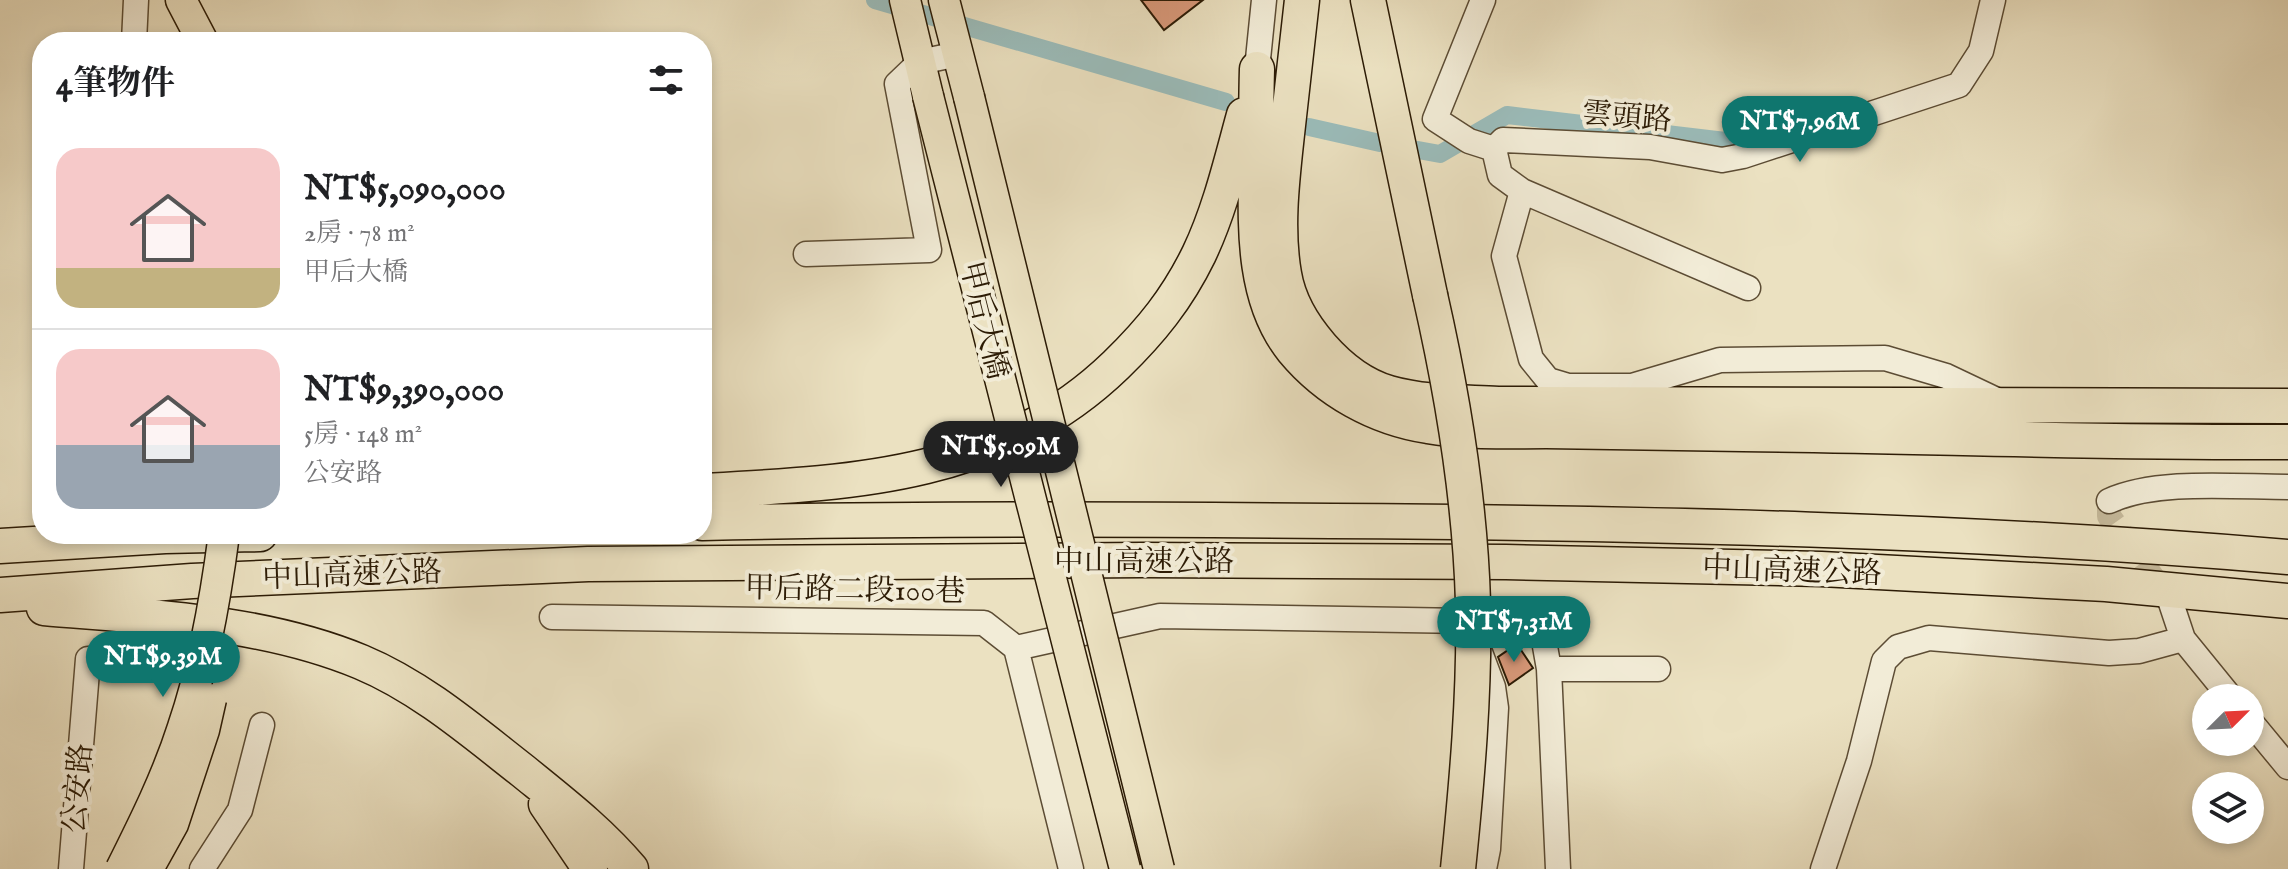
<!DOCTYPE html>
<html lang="zh-TW">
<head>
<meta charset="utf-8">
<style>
  :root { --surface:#fff; --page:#f6f6f6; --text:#202124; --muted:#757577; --line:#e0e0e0; --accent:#0f766e }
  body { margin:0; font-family:"IM FELL English","Noto Serif TC",serif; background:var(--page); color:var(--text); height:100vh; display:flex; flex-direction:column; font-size:30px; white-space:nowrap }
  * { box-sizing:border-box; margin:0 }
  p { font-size:26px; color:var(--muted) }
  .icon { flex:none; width:44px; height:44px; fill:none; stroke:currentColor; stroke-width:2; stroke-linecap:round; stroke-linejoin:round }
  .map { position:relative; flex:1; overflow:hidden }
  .side { position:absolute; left:32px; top:32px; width:680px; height:512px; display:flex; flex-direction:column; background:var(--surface); border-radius:32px; box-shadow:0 4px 12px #0003 }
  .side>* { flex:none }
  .needle { width:52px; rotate:66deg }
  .buttons { position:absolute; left:2192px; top:684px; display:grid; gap:16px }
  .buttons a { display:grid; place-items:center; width:72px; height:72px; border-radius:50%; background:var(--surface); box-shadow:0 4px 12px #0003; font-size:40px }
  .price { position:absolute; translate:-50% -68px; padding:0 18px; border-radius:28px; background:var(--accent); color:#fff; font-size:26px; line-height:52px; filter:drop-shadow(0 2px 4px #0008) }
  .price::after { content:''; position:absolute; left:50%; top:48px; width:24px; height:18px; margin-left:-12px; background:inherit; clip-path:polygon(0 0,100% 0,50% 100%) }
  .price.current { background:#222; color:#fff }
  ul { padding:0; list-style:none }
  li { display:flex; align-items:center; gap:24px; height:200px; padding:0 24px }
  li+li { border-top:2px solid var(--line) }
  li span { display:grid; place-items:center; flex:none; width:224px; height:160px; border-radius:24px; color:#555 }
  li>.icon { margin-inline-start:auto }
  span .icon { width:96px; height:96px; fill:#fffc; stroke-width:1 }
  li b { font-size:34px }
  h2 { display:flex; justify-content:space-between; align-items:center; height:96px; padding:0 24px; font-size:34px }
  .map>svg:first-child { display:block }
</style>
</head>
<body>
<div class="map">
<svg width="2288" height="869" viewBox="0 0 2288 869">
  <rect width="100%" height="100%" fill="#ebe1c1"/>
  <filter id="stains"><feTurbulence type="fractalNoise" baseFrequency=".0025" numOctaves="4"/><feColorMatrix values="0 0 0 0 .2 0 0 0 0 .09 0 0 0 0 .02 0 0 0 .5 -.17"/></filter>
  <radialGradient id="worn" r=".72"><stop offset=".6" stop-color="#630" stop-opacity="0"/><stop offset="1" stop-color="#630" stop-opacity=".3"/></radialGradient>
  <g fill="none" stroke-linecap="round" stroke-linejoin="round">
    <path stroke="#9bbcba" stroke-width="18" d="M 875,0 L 1226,102
      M 1309,127 L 1380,143
      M 1418,150 L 1440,154 L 1507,115 L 1759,145"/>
  </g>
  <path fill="#d89879" stroke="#2c1b05" stroke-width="2" d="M 1141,0 L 1203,0 L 1164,30 Z
    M 1517,644 L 1533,668 L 1509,685 L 1498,657 Z"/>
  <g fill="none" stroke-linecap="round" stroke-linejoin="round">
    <path stroke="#c5b99b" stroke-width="24" stroke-dasharray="24 12" stroke-linecap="butt" d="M 2109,501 L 2109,516 L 2166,596"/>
    <g stroke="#5c4c34" stroke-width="27">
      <path id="minor" d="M 1483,0 L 1435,119 L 1469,141 L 1494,149
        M 134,42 L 136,0
        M 1257,69 L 1264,0
        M 1494,149 L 1500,175 L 1522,191 L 1504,256 L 1531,359 L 1548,380 L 1568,386 L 1632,386 L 1720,360 L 1885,358 L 1946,376 L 2005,404
        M 1494,149 L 1503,140 L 1650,147 L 1722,160 L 1743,156 L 1959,85 L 1981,51 L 1993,0
        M 1522,191 L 1748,288
        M 806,254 L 929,250 L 897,84 L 920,62 L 958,54
        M 2109,501 C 2157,479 2235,487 2288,487
        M 2171,603 L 2183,639 L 2231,698
        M 552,617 L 984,623 L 1016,648 L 1160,616 L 1527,622 L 1543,635 L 1549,669 L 1558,869
        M 1478,647 L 1493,687 L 1496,708 L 1488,849 L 1484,869
        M 1016,648 L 1071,869
        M 1549,669 L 1658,669
        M 2250,721 L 2288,767
        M 71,869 L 88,659
        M 202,869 L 240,810 L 262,725
        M 1823,869 L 1859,761 L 1884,661 L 1898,647 L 1929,638 L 2109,653 L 2139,651 L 2183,639"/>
    </g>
    <g stroke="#2c1b05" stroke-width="33">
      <path id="major" d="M 181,0 L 203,42
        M 905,0 L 928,96
        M 944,0 L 969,97"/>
    </g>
    <g stroke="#2c1b05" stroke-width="37">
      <path id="highway" d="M 1302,0 C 1297,45 1292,89 1287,134 C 1282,180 1276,228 1284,274 C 1292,323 1341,379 1389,393 C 1424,403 1462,402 1498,404 L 2288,406
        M 1368,0 L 1430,295
        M 1257,69 C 1256,104 1256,139 1256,174 C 1255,233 1254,302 1293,350 C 1327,391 1376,418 1428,426 C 1466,433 1507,431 1546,431 C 1611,432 1677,433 1743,434 C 1925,436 2106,443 2288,442
        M 702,491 C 854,483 1000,477 1116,365 C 1151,331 1177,299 1199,254 C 1220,210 1231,162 1244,115
        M 702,523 C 912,518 1122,519 1332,521 C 1651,523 1970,530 2288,557
        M 0,546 L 165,536 L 260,534
        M 0,595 L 192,581 L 588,564 L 1143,560 L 1506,562 L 1821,569 L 2106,584 L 2288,601
        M 44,608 C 150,617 262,621 361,662 C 421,687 473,732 523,771 C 561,802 599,831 631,869
        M 546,804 L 590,869"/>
    </g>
    <use href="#minor" stroke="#f2ecd7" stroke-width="24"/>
    <use href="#major" stroke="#ebe1c1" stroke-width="30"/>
    <use href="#highway" stroke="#ebe1c1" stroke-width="34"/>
    <g stroke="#2c1b05" stroke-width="33" stroke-linecap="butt">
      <path id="major-bridge" d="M 928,96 L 1125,869
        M 969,97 L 1159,869
        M 121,869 C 144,823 167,777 183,727 C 203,669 216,595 224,534
        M 148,869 L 173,824 L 204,730 L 211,699"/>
    </g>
    <g stroke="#2c1b05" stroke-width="37" stroke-linecap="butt">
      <path id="highway-bridge" d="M 1430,295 C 1453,396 1470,498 1473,602 C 1475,691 1467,781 1458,869"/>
    </g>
    <use href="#major-bridge" stroke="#ebe1c1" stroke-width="30"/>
    <use href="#highway-bridge" stroke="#ebe1c1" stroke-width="34"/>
  </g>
  <g text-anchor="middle" stroke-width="8" stroke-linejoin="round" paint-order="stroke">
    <g font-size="30" fill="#2c1b05" stroke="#f2ecd7">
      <text transform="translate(1627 116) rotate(5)" y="10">雲頭路</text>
      <text transform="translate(985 320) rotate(76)" y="10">甲后大橋</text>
      <text x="1144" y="571">中山高速公路</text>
      <text transform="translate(1792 570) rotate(2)" y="10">中山高速公路</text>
      <text transform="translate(352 574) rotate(-2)" y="10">中山高速公路</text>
      <text transform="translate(855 589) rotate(1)" y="10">甲后路二段100巷</text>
      <text transform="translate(77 788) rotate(-85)" y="10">公安路</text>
    </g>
  </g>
  <rect width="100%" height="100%" filter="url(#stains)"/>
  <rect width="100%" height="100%" fill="url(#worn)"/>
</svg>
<div class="buttons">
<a><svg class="needle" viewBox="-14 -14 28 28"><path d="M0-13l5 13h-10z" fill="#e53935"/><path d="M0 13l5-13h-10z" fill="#757577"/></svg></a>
<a><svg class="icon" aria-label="layers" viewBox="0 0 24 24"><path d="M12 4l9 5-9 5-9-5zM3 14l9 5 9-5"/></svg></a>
</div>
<b class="price" style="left:1800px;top:164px">NT$7.96M</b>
<b class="price current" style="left:1001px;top:489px">NT$5.09M</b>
<b class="price" style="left:1514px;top:664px">NT$7.31M</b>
<b class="price" style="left:163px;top:699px">NT$9.39M</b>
<section class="side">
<h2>4筆物件<svg class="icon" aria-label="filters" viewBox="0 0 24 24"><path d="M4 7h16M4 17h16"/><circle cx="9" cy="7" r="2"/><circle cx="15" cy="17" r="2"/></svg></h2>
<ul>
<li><span style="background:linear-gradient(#f6c9c9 75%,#c2b280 0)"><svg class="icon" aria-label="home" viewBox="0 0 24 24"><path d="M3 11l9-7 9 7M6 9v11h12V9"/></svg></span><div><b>NT$5,090,000</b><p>2房 · 78 m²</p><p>甲后大橋</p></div></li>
<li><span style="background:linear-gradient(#f6c9c9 60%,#9aa5b1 0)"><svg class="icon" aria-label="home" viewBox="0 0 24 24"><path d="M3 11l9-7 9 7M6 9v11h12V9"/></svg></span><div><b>NT$9,390,000</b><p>5房 · 148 m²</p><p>公安路</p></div></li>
</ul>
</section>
</div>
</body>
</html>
